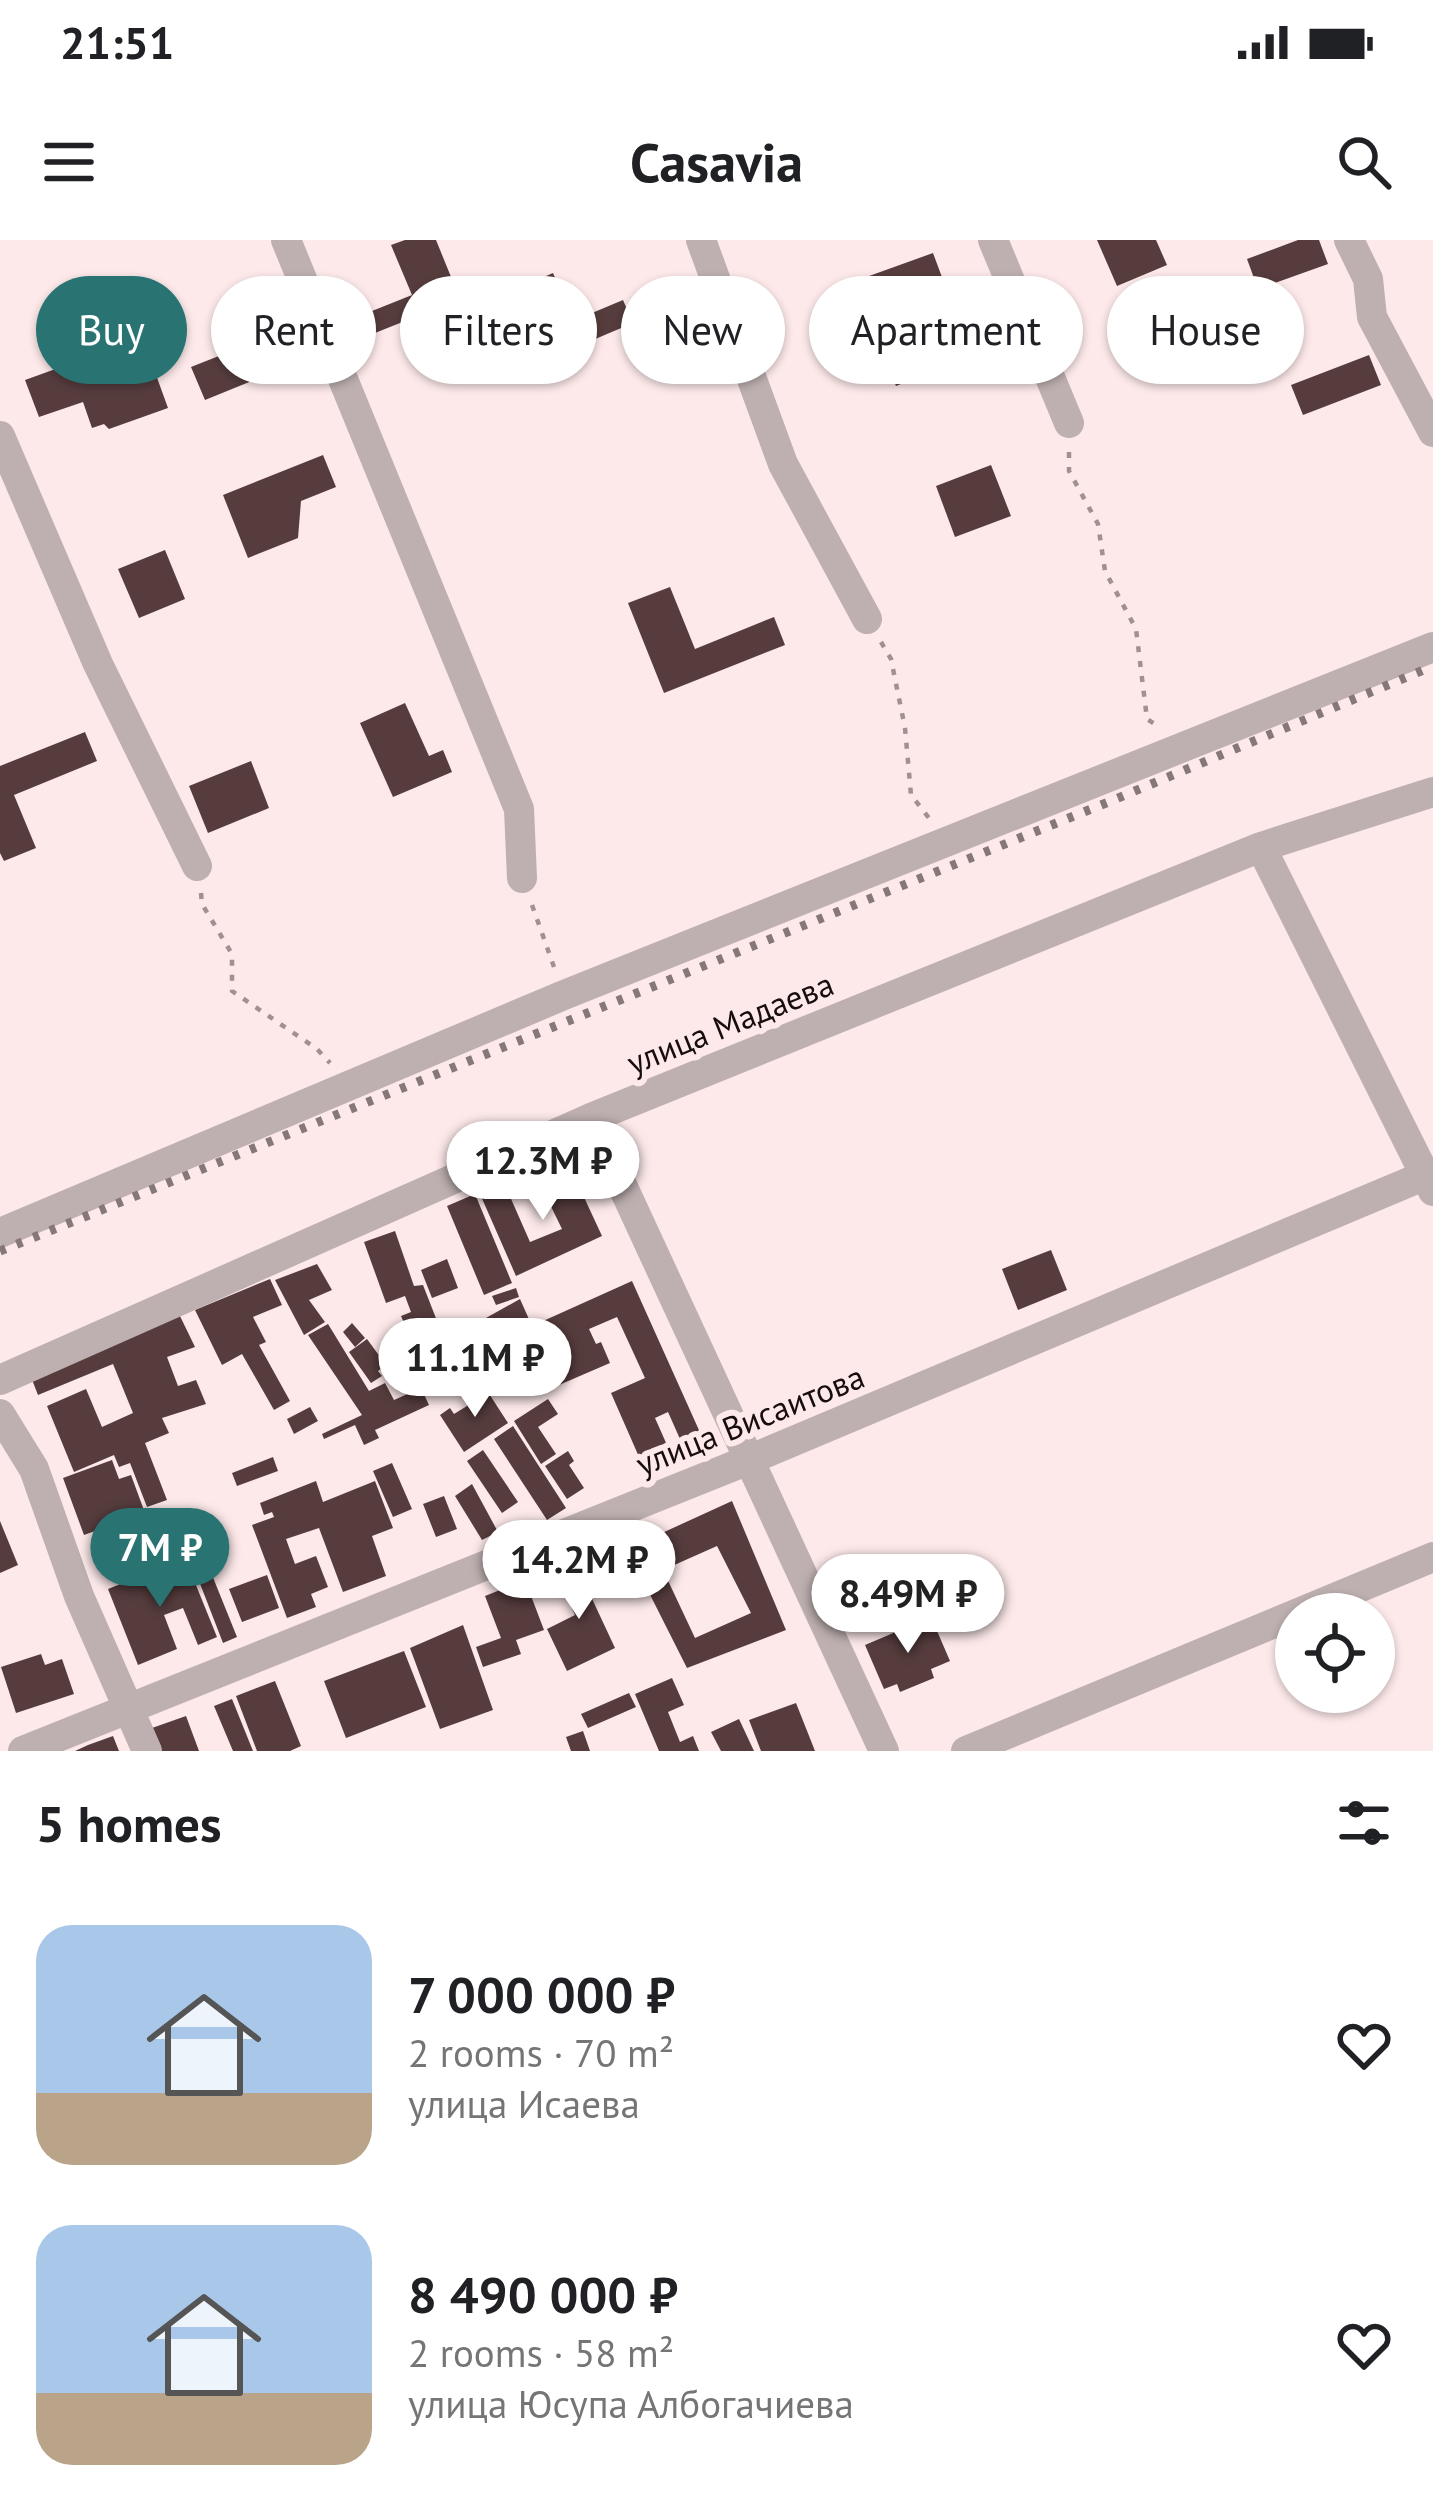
<!DOCTYPE html>
<html lang="en">
<head>
<meta charset="utf-8">
<style>
  :root { --surface:#fff; --page:#f6f6f6; --text:#202124; --muted:#757577; --accent:#297373 }
  body { margin:0; font-family:"PT Sans",sans-serif; background:var(--page); color:var(--text); height:100vh; display:flex; flex-direction:column; font-size:45px; white-space:nowrap }
  * { box-sizing:border-box; margin:0 }
  p { font-size:39px; color:var(--muted) }
  .icon { flex:none; width:66px; height:66px; fill:none; stroke:currentColor; stroke-width:2; stroke-linecap:round; stroke-linejoin:round }
  .map { position:relative; height:1511px; overflow:hidden }
  .drawer { display:flex; flex-direction:column; background:var(--surface); flex:1 }
  .drawer>* { flex:none }
  .banner { position:absolute; left:36px; top:36px; width:1362px; height:108px; display:flex; gap:24px }
  .fabs { position:absolute; left:1275px; top:1353px; display:grid; gap:24px }
  .fabs a { display:grid; place-items:center; width:120px; height:120px; border-radius:50%; background:var(--surface); box-shadow:0 3px 9px #0004; font-size:60px }
  .price { position:absolute; translate:-50% -102px; padding:0 27px; border-radius:42px; background:#fff; color:#222; font-size:39px; line-height:78px; filter:drop-shadow(0 3px 6px #0008) }
  .price::after { content:''; position:absolute; left:50%; top:72px; width:36px; height:27px; margin-left:-18px; background:inherit; clip-path:polygon(0 0,100% 0,50% 100%) }
  .price.active { background:var(--accent); color:#fff }
  ul { padding:0; list-style:none }
  li { display:flex; align-items:center; gap:36px; height:300px; padding:0 36px }
  li span { display:grid; place-items:center; flex:none; width:336px; height:240px; border-radius:36px; color:#555 }
  li>.icon { margin-inline-start:auto }
  span .icon { width:144px; height:144px; fill:#fffc; stroke-width:1 }
  li b { font-size:51px }
  h2 { display:flex; justify-content:space-between; align-items:center; height:144px; padding:0 36px; font-size:51px }
  .pill { padding:0 42px; border-radius:54px; background:var(--surface); box-shadow:0 3px 9px #0004; font-size:42px; line-height:108px }
  .pill.active { background:var(--accent); color:#fff }
  .status { display:flex; justify-content:space-between; align-items:center; height:84px; padding:0 60px; background:var(--surface); direction:ltr }
  .status svg { height:33px; fill:currentColor }
  header { display:flex; justify-content:space-between; align-items:center; height:156px; padding:0 36px; background:var(--surface); font-size:54px; font-weight:800 }
  .map>svg:first-child { display:block }
</style>
</head>
<body>
<div class="status"><b>21:51</b><svg viewBox="0 0 49 12"><path d="M0 12V9h3v3zM5 12V6h3v6zM10 12V3h3v9zM15 12V0h3v12zM26 1h20v11H26zM47 4h2v5h-2z"/></svg></div>
<header><svg class="icon" aria-label="menu" viewBox="0 0 24 24"><path d="M4 6h16M4 12h16M4 18h16"/></svg>Casavia<svg class="icon" aria-label="search" viewBox="0 0 24 24"><circle cx="10" cy="10" r="6"/><path d="M15 15l6 6"/></svg></header>
<div class="map">
<svg width="1433" height="1511" viewBox="0 0 1433 1511">
  <rect width="100%" height="100%" fill="#fde9ea"/>
  <path fill="#563c3d" fill-rule="evenodd" d="M 405,0 L 436,0 L 460,59 L 375,93 L 367,73 L 412,55 L 391,5 Z
    M 1097,0 L 1156,0 L 1167,25 L 1117,46 Z
    M 1298,0 L 1319,0 L 1328,24 L 1258,49 L 1247,19 Z
    M 933,13 L 946,48 L 871,75 L 858,40 Z
    M 553,33 L 573,81 L 623,60 L 633,83 L 541,122 L 511,51 Z
    M 1232,54 L 1251,101 L 1229,110 L 1210,63 Z
    M 294,86 L 308,118 L 205,160 L 191,127 Z
    M 942,86 L 956,121 L 896,146 L 882,111 Z
    M 139,88 L 168,168 L 109,189 L 104,184 L 92,188 L 83,162 L 39,177 L 25,140 L 75,122 L 71,113 Z
    M 1369,115 L 1381,145 L 1303,175 L 1291,145 Z
    M 323,215 L 336,247 L 301,261 L 298,298 L 248,318 L 223,255 Z
    M 991,225 L 1011,276 L 955,297 L 936,246 Z
    M 165,310 L 185,359 L 139,378 L 118,329 Z
    M 670,347 L 695,409 L 774,377 L 785,405 L 664,453 L 628,363 Z
    M 405,463 L 429,516 L 443,510 L 452,532 L 393,557 L 360,483 Z
    M 85,492 L 97,521 L 14,555 L 36,608 L 4,621 L 0,613 L 0,526 Z
    M 251,521 L 269,568 L 208,593 L 189,546 Z
    M 570,927 L 602,996 L 516,1036 L 480,954 L 504,943 L 530,1002 L 562,989 L 539,942 Z
    M 475,954 L 512,1043 L 484,1055 L 447,966 Z
    M 395,991 L 414,1046 L 423,1045 L 439,1086 L 410,1097 L 401,1076 L 411,1072 L 405,1056 L 386,1063 L 364,1002 Z
    M 1051,1010 L 1067,1050 L 1018,1070 L 1002,1029 Z
    M 447,1019 L 458,1048 L 432,1058 L 421,1030 Z
    M 317,1024 L 332,1050 L 309,1060 L 325,1082 L 304,1095 L 275,1040 Z
    M 270,1039 L 282,1065 L 253,1077 L 266,1102 L 259,1105 L 290,1161 L 274,1170 L 242,1114 L 222,1125 L 195,1070 Z
    M 632,1041 L 707,1208 L 688,1217 L 668,1172 L 655,1178 L 671,1214 L 643,1226 L 611,1153 L 645,1138 L 617,1077 L 589,1089 L 596,1104 L 601,1102 L 610,1123 L 559,1145 L 532,1086 L 468,1122 L 454,1096 L 520,1059 L 532,1086 Z
    M 516,1048 L 519,1057 L 496,1065 L 492,1056 Z
    M 179,1074 L 195,1107 L 167,1117 L 178,1146 L 196,1140 L 206,1164 L 162,1178 L 169,1193 L 145,1203 L 167,1260 L 147,1267 L 130,1223 L 119,1227 L 114,1215 L 74,1232 L 47,1166 L 86,1149 L 102,1187 L 133,1173 L 113,1124 L 38,1155 L 29,1132 Z
    M 352,1083 L 365,1098 L 355,1107 L 343,1092 Z
    M 328,1084 L 369,1151 L 385,1143 L 394,1160 L 421,1148 L 429,1165 L 375,1190 L 379,1198 L 364,1205 L 355,1185 L 324,1199 L 322,1194 L 362,1175 L 308,1095 Z
    M 441,1087 L 448,1100 L 420,1116 L 413,1102 Z
    M 367,1099 L 386,1125 L 378,1131 L 382,1136 L 371,1143 L 349,1112 Z
    M 484,1146 L 508,1183 L 464,1212 L 440,1175 L 450,1168 L 454,1174 L 467,1166 L 468,1156 Z
    M 548,1159 L 558,1174 L 538,1187 L 556,1214 L 541,1224 L 514,1181 Z
    M 310,1167 L 318,1181 L 294,1194 L 287,1179 Z
    M 513,1186 L 566,1268 L 547,1280 L 494,1199 Z
    M 483,1210 L 518,1262 L 502,1273 L 467,1221 Z
    M 568,1211 L 574,1221 L 569,1225 L 584,1248 L 567,1259 L 545,1226 Z
    M 273,1217 L 278,1231 L 237,1246 L 232,1233 Z
    M 112,1220 L 119,1239 L 131,1235 L 145,1273 L 84,1295 L 63,1238 Z
    M 392,1223 L 412,1269 L 393,1277 L 373,1231 Z
    M 316,1241 L 323,1262 L 375,1241 L 393,1288 L 372,1296 L 386,1336 L 343,1352 L 319,1288 L 286,1299 L 295,1324 L 316,1316 L 328,1347 L 311,1354 L 316,1367 L 287,1378 L 252,1285 L 274,1277 L 272,1272 L 264,1275 L 260,1263 Z
    M 472,1244 L 498,1292 L 482,1300 L 455,1256 Z
    M 444,1256 L 457,1289 L 436,1297 L 423,1264 Z
    M 732,1261 L 786,1390 L 687,1428 L 627,1309 ZM 717,1306 L 751,1373 L 695,1398 L 663,1330 Z
    M 0,1281 L 18,1325 L 0,1333 Z
    M 185,1318 L 217,1397 L 198,1405 L 183,1368 L 164,1375 L 177,1409 L 138,1425 L 108,1349 Z
    M 573,1318 L 615,1408 L 567,1431 L 547,1389 L 575,1375 L 553,1328 Z
    M 212,1335 L 237,1397 L 223,1403 L 199,1341 Z
    M 267,1335 L 279,1368 L 242,1382 L 229,1349 Z
    M 525,1340 L 544,1390 L 516,1400 L 521,1414 L 483,1427 L 476,1407 L 501,1398 L 485,1356 Z
    M 931,1377 L 950,1421 L 931,1429 L 934,1438 L 900,1452 L 897,1444 L 884,1449 L 865,1405 Z
    M 463,1385 L 493,1470 L 440,1489 L 410,1408 Z
    M 404,1411 L 426,1467 L 346,1498 L 324,1441 Z
    M 41,1414 L 45,1425 L 62,1419 L 74,1454 L 16,1473 L 1,1427 Z
    M 672,1438 L 684,1465 L 668,1472 L 680,1502 L 693,1496 L 699,1511 L 659,1511 L 635,1454 Z
    M 275,1441 L 301,1506 L 290,1511 L 257,1511 L 236,1456 Z
    M 629,1453 L 636,1467 L 588,1488 L 581,1474 Z
    M 232,1459 L 253,1511 L 233,1511 L 214,1466 Z
    M 796,1463 L 815,1511 L 761,1511 L 749,1480 Z
    M 186,1476 L 199,1511 L 160,1511 L 152,1488 Z
    M 739,1479 L 754,1511 L 721,1511 L 711,1492 Z
    M 583,1491 L 590,1511 L 571,1511 L 566,1497 Z
    M 113,1496 L 119,1511 L 75,1511 L 88,1505 Z"/>
  <g fill="none" stroke-linecap="round" stroke-linejoin="round">
    <path stroke="#a19091" stroke-width="4.5" stroke-dasharray="6 9" stroke-linecap="butt" d="M 1069,212 L 1069,231 L 1098,284 L 1105,331 L 1136,389 L 1147,479 L 1156,485
      M 881,402 L 891,419 L 905,488 L 911,555 L 929,578
      M 201,653 L 202,664 L 232,714 L 232,751 L 317,809 L 330,823
      M 532,665 L 554,727"/>
    <path stroke="#beb0b0" stroke-width="30" d="M 286,0 L 519,569 L 522,638
      M 701,0 L 783,224 L 867,379
      M 993,0 L 1069,183
      M 1349,0 L 1368,39 L 1372,77 L 1433,192
      M 0,196 L 98,424 L 197,626
      M 1261,607 L 1433,951
      M 591,878 L 884,1511
      M 0,993 L 564,755 L 1433,407
      M 0,1140 L 591,878 L 1261,607 L 1433,552
      M 0,1174 L 34,1229 L 79,1356 L 147,1511
      M 23,1511 L 751,1219 L 1433,932
      M 966,1511 L 1433,1317"/>
    <path stroke="#867778" stroke-width="9" stroke-dasharray="6 12" stroke-linecap="butt" d="M 0,1011 L 1111,561 L 1433,426"/>
  </g>
  <g text-anchor="middle" stroke-width="12" stroke-linejoin="round" paint-order="stroke">
    <g font-size="33" fill="#180d0e" stroke="#fde9ea">
      <text transform="translate(730 783) rotate(-22)" y="12">улица Мадаева</text>
      <text transform="translate(750 1180) rotate(-22)" y="12">улица Висаитова</text>
    </g>
  </g>
</svg>
<div class="fabs">
<a><svg class="icon" aria-label="locate" viewBox="0 0 24 24"><circle cx="12" cy="12" r="6"/><path d="M12 2v4M12 18v4M2 12h4M18 12h4"/></svg></a>
</div>
<b class="price" style="left:543px;top:983px">12.3M ₽</b>
<b class="price" style="left:475px;top:1180px">11.1M ₽</b>
<b class="price active" style="left:160px;top:1370px">7M ₽</b>
<b class="price" style="left:579px;top:1382px">14.2M ₽</b>
<b class="price" style="left:908px;top:1416px">8.49M ₽</b>
<div class="banner">
<a class="pill active">Buy</a>
<a class="pill">Rent</a>
<a class="pill">Filters</a>
<a class="pill">New</a>
<a class="pill">Apartment</a>
<a class="pill">House</a>
</div>
</div>
<section class="drawer">
<h2>5 homes<svg class="icon" aria-label="filters" viewBox="0 0 24 24"><path d="M4 7h16M4 17h16"/><circle cx="9" cy="7" r="2"/><circle cx="15" cy="17" r="2"/></svg></h2>
<ul>
<li><span style="background:linear-gradient(#a9c7e8 70%,#b9a48a 0)"><svg class="icon" aria-label="home" viewBox="0 0 24 24"><path d="M3 11l9-7 9 7M6 9v11h12V9"/></svg></span><div><b>7 000 000 ₽</b><p>2 rooms · 70 m²</p><p>улица Исаева</p></div><svg class="icon" aria-label="heart" viewBox="0 0 24 24"><path d="M12 20l-8-8c-3-5 5-10 8-4 3-6 11-1 8 4z"/></svg></li>
<li><span style="background:linear-gradient(#a9c7e8 70%,#b9a48a 0)"><svg class="icon" aria-label="home" viewBox="0 0 24 24"><path d="M3 11l9-7 9 7M6 9v11h12V9"/></svg></span><div><b>8 490 000 ₽</b><p>2 rooms · 58 m²</p><p>улица Юсупа Албогачиева</p></div><svg class="icon" aria-label="heart" viewBox="0 0 24 24"><path d="M12 20l-8-8c-3-5 5-10 8-4 3-6 11-1 8 4z"/></svg></li>
</ul>
</section>
</body>
</html>
